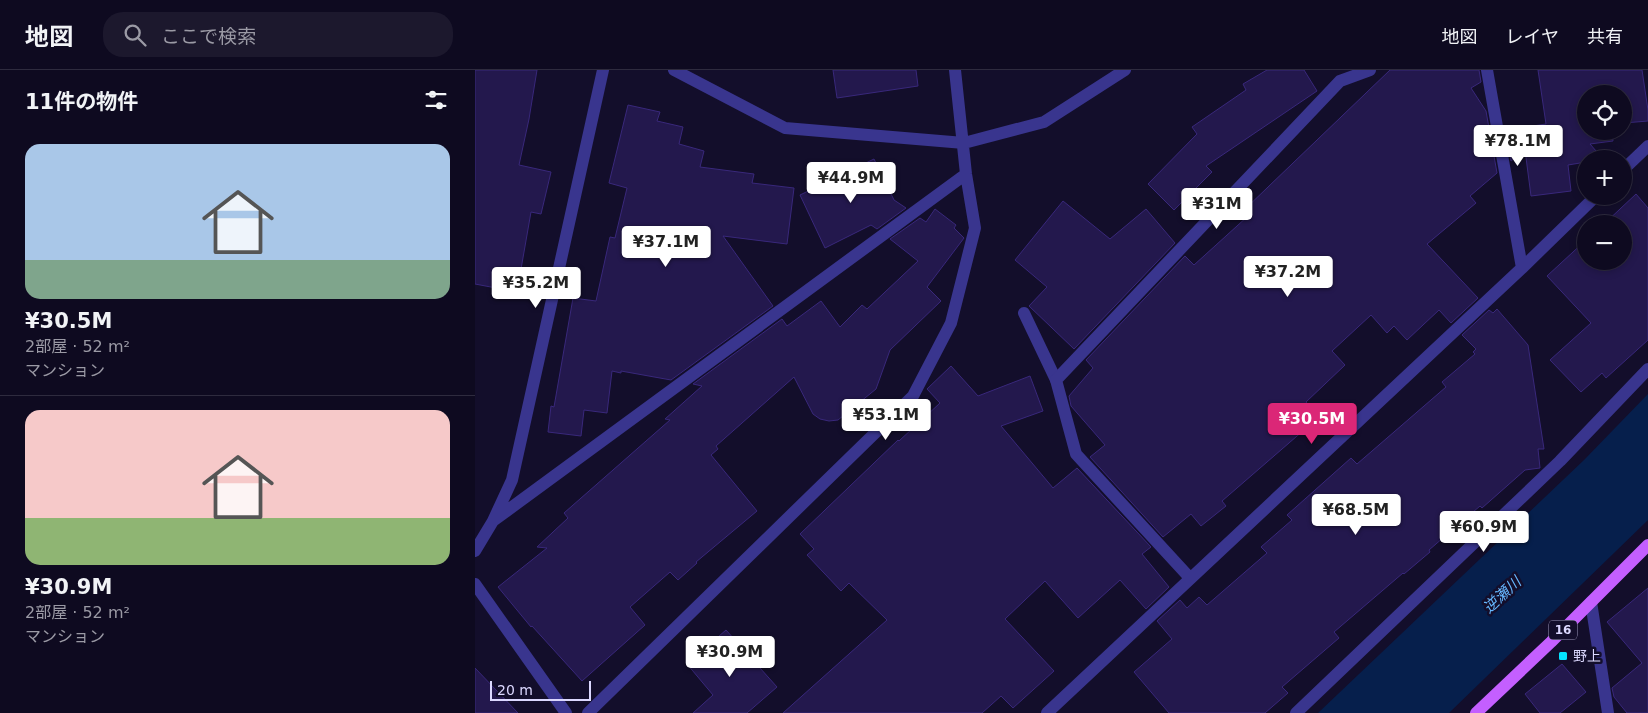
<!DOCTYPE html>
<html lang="ja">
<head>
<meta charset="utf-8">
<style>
  :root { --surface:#0e0a20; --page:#1c182d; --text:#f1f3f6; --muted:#9b9aa5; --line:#2e2b3e; --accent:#db2777 }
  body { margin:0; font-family:"DejaVu Sans","Noto Sans JP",sans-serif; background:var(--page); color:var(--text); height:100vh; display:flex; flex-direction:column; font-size:19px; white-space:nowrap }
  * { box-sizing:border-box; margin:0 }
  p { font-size:16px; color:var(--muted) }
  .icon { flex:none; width:28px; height:28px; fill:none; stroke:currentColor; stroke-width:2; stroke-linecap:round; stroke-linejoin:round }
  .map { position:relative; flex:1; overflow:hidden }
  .details { display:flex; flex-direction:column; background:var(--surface); width:475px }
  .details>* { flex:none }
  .buttons { position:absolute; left:1102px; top:15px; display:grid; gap:10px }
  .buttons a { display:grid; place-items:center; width:55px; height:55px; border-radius:50%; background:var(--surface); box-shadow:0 2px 8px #0003,0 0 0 1px var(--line); font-size:25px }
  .scale { position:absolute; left:15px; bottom:12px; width:101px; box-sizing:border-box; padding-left:5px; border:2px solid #dcd8ff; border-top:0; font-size:14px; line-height:18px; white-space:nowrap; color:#dcd8ff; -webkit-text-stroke:4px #130e2b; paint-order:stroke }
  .price { position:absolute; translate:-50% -42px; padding:0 11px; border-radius:5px; background:#fff; color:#222; font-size:16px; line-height:32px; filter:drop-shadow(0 1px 2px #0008) }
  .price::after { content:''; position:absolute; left:50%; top:30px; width:15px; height:11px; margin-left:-8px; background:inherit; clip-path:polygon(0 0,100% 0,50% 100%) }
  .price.current { background:var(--accent); color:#fff }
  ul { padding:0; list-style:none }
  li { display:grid; align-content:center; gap:10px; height:265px; padding:0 25px }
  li+li { border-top:1px solid var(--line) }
  li span { display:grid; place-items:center; height:155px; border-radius:15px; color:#555 }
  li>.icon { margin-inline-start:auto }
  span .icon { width:90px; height:90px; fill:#fffc; stroke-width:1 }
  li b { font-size:21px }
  h2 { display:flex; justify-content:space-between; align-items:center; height:60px; padding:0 25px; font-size:21px }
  header { display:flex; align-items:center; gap:30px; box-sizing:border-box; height:70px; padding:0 25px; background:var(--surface); border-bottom:1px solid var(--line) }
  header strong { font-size:24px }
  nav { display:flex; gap:28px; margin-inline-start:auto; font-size:18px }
  .search { width:350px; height:45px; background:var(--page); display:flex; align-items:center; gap:12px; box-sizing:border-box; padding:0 18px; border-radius:20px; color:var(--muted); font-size:19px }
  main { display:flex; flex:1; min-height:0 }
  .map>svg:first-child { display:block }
</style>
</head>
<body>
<header>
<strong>地図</strong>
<div class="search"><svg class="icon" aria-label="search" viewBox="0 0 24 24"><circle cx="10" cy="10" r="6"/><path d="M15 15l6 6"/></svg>ここで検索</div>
<nav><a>地図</a><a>レイヤ</a><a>共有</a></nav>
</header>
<main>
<section class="details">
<h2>11件の物件<svg class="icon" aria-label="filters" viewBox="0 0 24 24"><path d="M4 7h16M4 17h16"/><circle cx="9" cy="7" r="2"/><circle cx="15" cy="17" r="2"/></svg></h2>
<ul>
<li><span style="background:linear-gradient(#a9c7e8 75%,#7fa58c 0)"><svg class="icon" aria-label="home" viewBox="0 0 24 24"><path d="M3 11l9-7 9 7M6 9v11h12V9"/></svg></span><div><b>¥30.5M</b><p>2部屋 · 52 m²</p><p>マンション</p></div></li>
<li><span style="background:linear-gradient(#f6c9c9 70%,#8fb573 0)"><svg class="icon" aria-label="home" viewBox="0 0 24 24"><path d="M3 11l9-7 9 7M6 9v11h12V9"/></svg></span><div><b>¥30.9M</b><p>2部屋 · 52 m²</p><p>マンション</p></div></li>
</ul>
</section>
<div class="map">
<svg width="1173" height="643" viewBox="0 0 1173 643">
  <rect width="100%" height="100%" fill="#130e2b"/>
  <path fill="#061f4c" d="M 1173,324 L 1173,450 L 974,643 L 843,643 L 1109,390 Z"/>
  <path fill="#23184d" stroke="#39287b" d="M 0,0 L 62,0 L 54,49 L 44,95 L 76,102 L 66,144 L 56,142 L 42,222 L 0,214 Z
    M 358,0 L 441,0 L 443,16 L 362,28 Z
    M 792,0 L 829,0 L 842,21 L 731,96 L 737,102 L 699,140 L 673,114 L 722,64 L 717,57 L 771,20 L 768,14 Z
    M 915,0 L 1004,0 L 1006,12 L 996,18 L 1011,41 L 1022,103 L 995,126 L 1001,133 L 952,174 L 1003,228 L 976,253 L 964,240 L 932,270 L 919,256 L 912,263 L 896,245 L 857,281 L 870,295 L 831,332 L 844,347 L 747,431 L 751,436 L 726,456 L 716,444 L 688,467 L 615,387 L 630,375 L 596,336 L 594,326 L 618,298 L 611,290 L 710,186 L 719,195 L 773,146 L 768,141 Z
    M 1063,0 L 1167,0 L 1173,40 L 1173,51 L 1149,53 L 1149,24 L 1111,24 L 1111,61 L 1137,61 L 1138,71 L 1115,74 L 1128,89 L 1111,89 L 1111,92 L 1093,95 L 1096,121 L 1056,126 L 1050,80 L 1036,91 L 1031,60 L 1071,54 Z
    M 153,35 L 185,42 L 182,51 L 208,57 L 204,74 L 229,81 L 225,97 L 279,104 L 277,113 L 319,118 L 312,174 L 248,166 L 298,236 L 196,310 L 146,301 L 146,303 L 137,301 L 132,343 L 109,340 L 106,366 L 73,362 L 76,336 L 79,337 L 98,228 L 121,231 L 135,167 L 140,168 L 152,118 L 134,113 Z
    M 399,89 L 419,130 L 431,138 L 402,159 L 396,155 L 350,178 L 325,125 Z
    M 1161,124 L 1173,138 L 1173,270 L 1131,308 L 1127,303 L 1106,322 L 1075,290 L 1116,253 L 1072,206 L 1111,170 L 1111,191 L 1149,191 L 1149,154 L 1129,154 Z
    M 588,131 L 635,169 L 671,139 L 700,173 L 599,279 L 554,236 L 572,217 L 540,190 Z
    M 460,139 L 481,155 L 479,158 L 489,168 L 452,217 L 466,231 L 415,280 L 401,319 L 363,350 L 354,351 L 345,349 L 338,344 L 319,307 L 241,376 L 243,379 L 236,385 L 282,441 L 221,492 L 222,493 L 203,510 L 195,502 L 155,537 L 170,555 L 107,611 L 57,556 L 56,557 L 23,517 L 72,478 L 62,477 L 93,448 L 89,443 L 195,350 L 190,349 L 227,316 L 218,314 L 307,249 L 312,256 L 346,231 L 365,257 L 387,235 L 392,239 L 443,191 L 415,169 L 445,148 L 451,152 Z
    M 1022,239 L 1053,275 L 1069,379 L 1063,379 L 1065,398 L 1050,400 L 1007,438 L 1005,436 L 954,480 L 955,482 L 929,504 L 928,503 L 859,562 L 864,568 L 807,617 L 813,623 L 790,643 L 694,643 L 659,602 L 697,569 L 682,551 L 705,530 L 712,538 L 724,527 L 732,535 L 792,483 L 786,477 L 817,450 L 812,445 L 876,388 L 882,394 L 971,317 L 967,312 L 1000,284 L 998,282 L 1001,279 L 987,265 L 1014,240 L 1018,243 Z
    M 476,296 L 503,326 L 555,306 L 568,341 L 526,356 L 578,418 L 602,398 L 676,477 L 667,484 L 694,517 L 671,539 L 645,510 L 603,548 L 570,511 L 530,549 L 579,601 L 538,638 L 526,626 L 507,643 L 308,643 L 412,550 L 374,513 L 366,521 L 332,485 L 339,479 L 325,464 L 423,370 L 424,371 L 465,333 L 452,319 Z
    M 1173,518 L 1173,643 L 1152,643 L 1139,627 L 1137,618 L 1167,593 L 1132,552 Z
    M 251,560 L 302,617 L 272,643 L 218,643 L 238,625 L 212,594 Z
    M 1087,594 L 1111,622 L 1085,643 L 1065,643 L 1050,624 Z
    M 0,598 L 43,643 L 0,643 Z"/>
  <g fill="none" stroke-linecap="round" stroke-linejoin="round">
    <path stroke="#39358e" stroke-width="12" d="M 549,243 L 581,310"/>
    <path stroke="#39358e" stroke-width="12" d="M 199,0 L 310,58 L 489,73 L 569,52 L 650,0
      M 1012,0 L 1047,198
      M 1149,99 L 1173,76
      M 18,451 L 491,104
      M 0,481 L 18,451 L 37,410 L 128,0
      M 715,508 L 601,384 L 581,310 L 865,11 L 895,0
      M 0,514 L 91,643
      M 1116,532 L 1133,643
      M 113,643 L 438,326 L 476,253 L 500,158 L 491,104 L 480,0
      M 572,643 L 1047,198 L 1121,126
      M 821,643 L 1085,391 L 1173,299"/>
    <path stroke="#c45fff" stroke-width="12" d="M 1001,643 L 1076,572 L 1173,475"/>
  </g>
  <rect fill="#04e4ff" stroke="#130e2b" stroke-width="2" x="1083" y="581" width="10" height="10" rx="2.5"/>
  <g text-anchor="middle" stroke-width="5" stroke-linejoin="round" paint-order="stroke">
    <rect fill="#130e2b" stroke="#a09bbf" stroke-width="1" x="1074" y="550.5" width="28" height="19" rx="4"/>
    <g font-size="12" font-weight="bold" fill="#dcd8ff">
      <text x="1088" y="564">16</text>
    </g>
    <g font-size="14" fill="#dcd8ff" stroke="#130e2b" text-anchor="start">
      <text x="1098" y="591">野上</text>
    </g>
    <g font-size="15" font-style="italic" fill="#66b7ff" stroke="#130e2b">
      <text transform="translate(1027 525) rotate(-43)" y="5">逆瀬川</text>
    </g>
  </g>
</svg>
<div class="buttons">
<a><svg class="icon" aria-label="locate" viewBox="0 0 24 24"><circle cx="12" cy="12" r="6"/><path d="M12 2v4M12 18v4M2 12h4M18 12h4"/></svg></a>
<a>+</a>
<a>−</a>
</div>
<div class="scale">20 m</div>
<b class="price" style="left:1043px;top:97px">¥78.1M</b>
<b class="price" style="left:376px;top:134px">¥44.9M</b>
<b class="price" style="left:742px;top:160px">¥31M</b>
<b class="price" style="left:191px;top:198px">¥37.1M</b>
<b class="price" style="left:813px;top:228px">¥37.2M</b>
<b class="price" style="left:61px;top:239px">¥35.2M</b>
<b class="price" style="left:411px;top:371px">¥53.1M</b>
<b class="price current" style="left:837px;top:375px">¥30.5M</b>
<b class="price" style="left:881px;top:466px">¥68.5M</b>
<b class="price" style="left:1009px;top:483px">¥60.9M</b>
<b class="price" style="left:255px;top:608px">¥30.9M</b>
</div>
</main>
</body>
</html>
